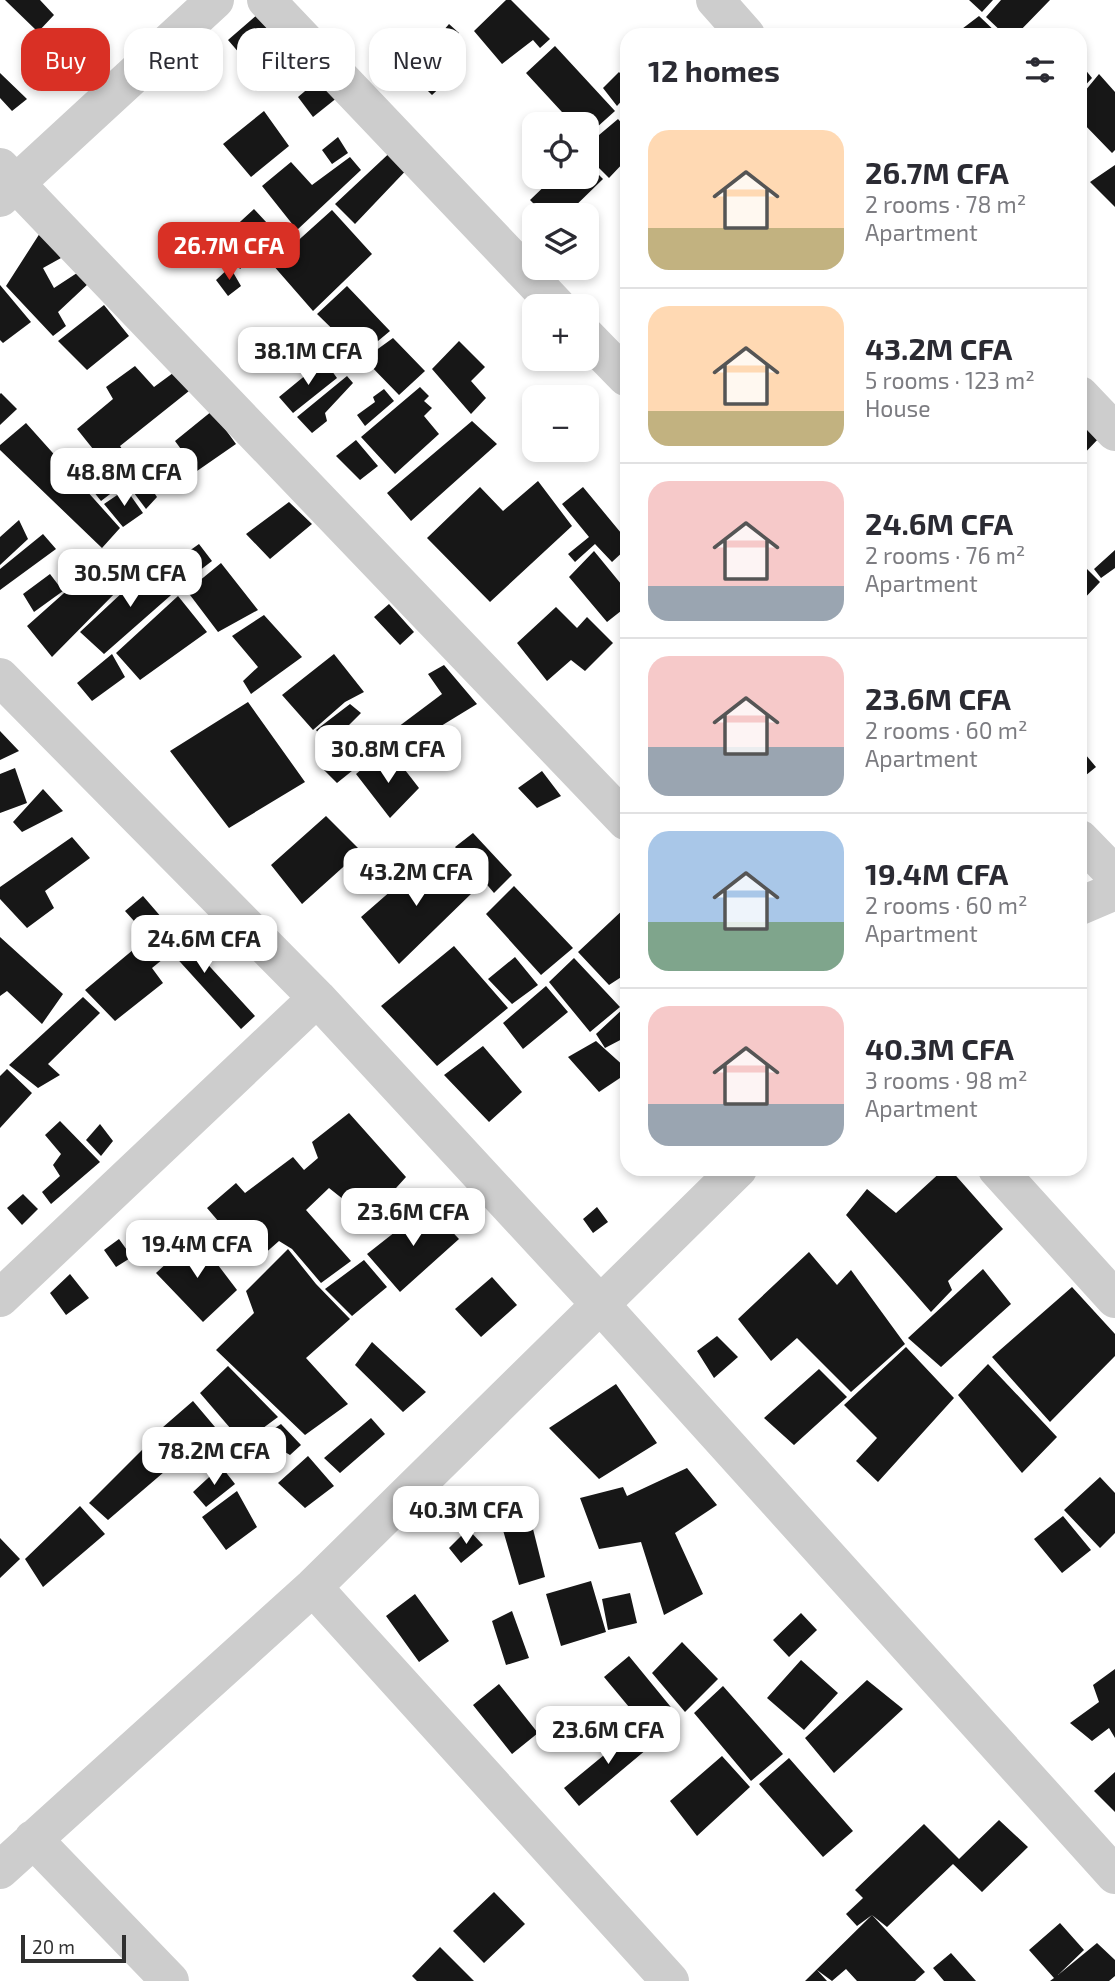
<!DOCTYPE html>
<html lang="en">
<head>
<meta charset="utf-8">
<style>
  :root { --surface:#fff; --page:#f2f2f3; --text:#2b2b33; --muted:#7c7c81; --line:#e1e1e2; --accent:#d93025 }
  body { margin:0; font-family:"Exo 2",sans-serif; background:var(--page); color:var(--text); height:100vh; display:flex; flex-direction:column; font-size:26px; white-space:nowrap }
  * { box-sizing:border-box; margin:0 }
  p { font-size:23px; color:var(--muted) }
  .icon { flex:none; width:38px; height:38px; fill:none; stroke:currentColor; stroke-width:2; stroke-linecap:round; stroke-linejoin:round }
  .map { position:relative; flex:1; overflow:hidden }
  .details { position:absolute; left:620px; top:28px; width:467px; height:1148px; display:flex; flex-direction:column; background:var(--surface); border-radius:21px; box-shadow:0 4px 10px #0003 }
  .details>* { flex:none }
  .banner { position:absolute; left:21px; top:28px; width:494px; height:63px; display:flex; gap:14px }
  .controls { position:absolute; left:522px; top:112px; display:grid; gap:14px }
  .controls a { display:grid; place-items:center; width:77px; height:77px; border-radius:14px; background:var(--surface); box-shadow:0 4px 10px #0003; font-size:35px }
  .scale { position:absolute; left:21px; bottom:18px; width:105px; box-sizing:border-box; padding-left:7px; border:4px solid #303030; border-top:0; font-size:19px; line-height:24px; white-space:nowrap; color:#303030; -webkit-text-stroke:5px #fff; paint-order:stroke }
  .price { position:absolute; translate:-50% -60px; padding:0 16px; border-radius:14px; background:#fff; color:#222; font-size:23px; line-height:46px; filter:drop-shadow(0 2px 4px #0008) }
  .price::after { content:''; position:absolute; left:50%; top:42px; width:21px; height:16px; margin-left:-10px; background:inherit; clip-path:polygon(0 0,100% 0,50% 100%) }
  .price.selected { background:var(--accent); color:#fff }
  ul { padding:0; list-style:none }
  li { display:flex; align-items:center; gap:21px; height:175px; padding:0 28px }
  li+li { border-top:2px solid var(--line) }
  li span { display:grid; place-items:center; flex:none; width:196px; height:140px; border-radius:21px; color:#555 }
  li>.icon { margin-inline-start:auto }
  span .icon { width:84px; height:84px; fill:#fffc; stroke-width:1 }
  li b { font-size:30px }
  h2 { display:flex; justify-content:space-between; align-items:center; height:84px; padding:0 28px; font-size:30px }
  .chip { padding:0 24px; border-radius:21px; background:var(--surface); box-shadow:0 4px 10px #0003; font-size:24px; line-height:63px }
  .chip.selected { background:var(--accent); color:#fff }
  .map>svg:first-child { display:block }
</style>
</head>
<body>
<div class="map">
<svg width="1115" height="1981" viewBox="0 0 1115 1981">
  <rect width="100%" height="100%" fill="#fff"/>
  <path fill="#171717" d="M 5,0 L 40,0 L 54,15 L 38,32 Z
    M 506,0 L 511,0 L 550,39 L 540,48 L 533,40 L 502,64 L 474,31 Z
    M 969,0 L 993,0 L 982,12 Z
    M 1001,0 L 1050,0 L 1016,35 L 1005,35 L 986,17 Z
    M 258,14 L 284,45 L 254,70 L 228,40 Z
    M 979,16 L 999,35 L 954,35 Z
    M 449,24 L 459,33 L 432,68 L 411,50 L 429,32 L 437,38 Z
    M 555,46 L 615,111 L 586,137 L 586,124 L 573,124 L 526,73 Z
    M 1080,63 L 1092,78 L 1080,91 Z
    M 435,68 L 448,80 L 432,95 L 418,81 Z
    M 619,72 L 626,80 L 626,96 L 617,106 L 603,88 Z
    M 0,73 L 27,99 L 12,111 L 0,98 Z
    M 1099,74 L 1115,92 L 1115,150 L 1112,153 L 1080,120 L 1080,97 Z
    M 324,75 L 343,93 L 313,117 L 298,97 Z
    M 264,111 L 289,146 L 251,177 L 223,144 Z
    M 618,119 L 626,128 L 626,160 L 609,178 L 586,155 L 586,146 Z
    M 338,137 L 348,153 L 332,164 L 322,150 Z
    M 397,146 L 414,162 L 355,224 L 335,204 Z
    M 350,157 L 361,170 L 297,230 L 262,186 L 291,162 L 312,185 Z
    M 586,162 L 603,179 L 566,215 L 545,215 L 530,200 L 554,177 L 586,177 Z
    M 1115,165 L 1115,207 L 1090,182 Z
    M 254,209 L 267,223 L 231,259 L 216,244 Z
    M 332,210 L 372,254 L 313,311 L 272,264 Z
    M 272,228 L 285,244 L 266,259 L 260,252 L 240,269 L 235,262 Z
    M 40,233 L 61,258 L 43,268 L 54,288 L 77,273 L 89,283 L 58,312 L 66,326 L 53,336 L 6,286 Z
    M 230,267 L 241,286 L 228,296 L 216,280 Z
    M 0,285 L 31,322 L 3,343 L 0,340 Z
    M 347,286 L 390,331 L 360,356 L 317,314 Z
    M 104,305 L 129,336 L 87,370 L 58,341 Z
    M 393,338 L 425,371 L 399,395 L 364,359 Z
    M 459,341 L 485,367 L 471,381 L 486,398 L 471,414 L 432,369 Z
    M 324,360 L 337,378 L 293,413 L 279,397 Z
    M 135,366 L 154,387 L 173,373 L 189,391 L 120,446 L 139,472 L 101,501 L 74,467 L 93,449 L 77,429 L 113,399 L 106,387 Z
    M 347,376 L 353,383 L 325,413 L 327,421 L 312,433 L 297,417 Z
    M 420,387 L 429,396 L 424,401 L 432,408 L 424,416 L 439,434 L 395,474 L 361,437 Z
    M 384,389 L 394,401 L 365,426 L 357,415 L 375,402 L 373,397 Z
    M 1,393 L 17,409 L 0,425 L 0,394 Z
    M 212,411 L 236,444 L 197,471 L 175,441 Z
    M 1080,416 L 1100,437 L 1080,458 Z
    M 472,421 L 497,444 L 411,521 L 387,493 Z
    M 26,423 L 120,528 L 102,548 L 0,450 L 0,445 Z
    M 356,440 L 378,466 L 360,480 L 336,456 Z
    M 167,448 L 192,479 L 173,493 L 156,474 L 150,476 L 144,467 Z
    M 538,481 L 572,526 L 490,602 L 427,538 L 480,487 L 503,511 Z
    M 147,482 L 157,497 L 146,509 L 134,493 Z
    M 583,487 L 626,539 L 626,549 L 612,562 L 595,544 L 575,562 L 568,554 L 589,537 L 562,504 Z
    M 126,489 L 143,513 L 123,527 L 104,504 Z
    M 289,502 L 312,524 L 270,559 L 246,534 Z
    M 19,520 L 28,539 L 0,565 L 0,537 Z
    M 43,534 L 56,549 L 0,590 L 0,569 Z
    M 199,544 L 212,561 L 182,584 L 168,566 Z
    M 1115,550 L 1115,568 L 1101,578 L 1094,569 Z
    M 594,551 L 626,590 L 626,607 L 607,622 L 569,577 Z
    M 100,561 L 122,586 L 52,657 L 27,626 Z
    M 155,562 L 178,589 L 104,654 L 80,632 Z
    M 1080,562 L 1100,582 L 1080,603 Z
    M 221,563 L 258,610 L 218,632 L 187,591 Z
    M 50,574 L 63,591 L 34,612 L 23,594 Z
    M 178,596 L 207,632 L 140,680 L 116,653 Z
    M 389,604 L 414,632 L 400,645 L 374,617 Z
    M 556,607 L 577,628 L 587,617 L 613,643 L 585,671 L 571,660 L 547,681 L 517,643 Z
    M 264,615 L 302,657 L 251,694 L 243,681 L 258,667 L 232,636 Z
    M 112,654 L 125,677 L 92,701 L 77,683 Z
    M 334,654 L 364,692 L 345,702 L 313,730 L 282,695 Z
    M 444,665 L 477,704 L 441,726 L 454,741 L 427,768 L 394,730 L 442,694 L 428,674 Z
    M 248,702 L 305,782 L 229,828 L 170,751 Z
    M 350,704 L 361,713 L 349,725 L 373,754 L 337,783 L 322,768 L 334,753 L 316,730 Z
    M 0,731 L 19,751 L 0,760 Z
    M 1080,748 L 1096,767 L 1080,780 Z
    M 395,757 L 419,788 L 390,818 L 356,774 L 375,758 L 385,768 Z
    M 15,768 L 27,803 L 0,813 L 0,774 Z
    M 542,771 L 561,796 L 537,808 L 518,788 Z
    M 43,789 L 63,811 L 22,832 L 13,822 Z
    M 326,816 L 361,851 L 302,904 L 271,865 Z
    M 473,833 L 512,875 L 494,893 L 455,847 Z
    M 72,837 L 90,858 L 45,891 L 54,908 L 27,928 L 0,899 L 0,887 Z
    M 432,855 L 473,892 L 399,964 L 361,917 Z
    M 514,886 L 573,948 L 541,975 L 486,914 Z
    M 143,896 L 162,918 L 143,931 L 125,911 Z
    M 626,907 L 626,974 L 609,985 L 578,952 Z
    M 169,922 L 255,1016 L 241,1029 L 152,931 Z
    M 152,934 L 168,955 L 152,968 L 163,983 L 115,1021 L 85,990 Z
    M 0,937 L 63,994 L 42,1024 L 7,991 L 0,996 Z
    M 454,946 L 508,1008 L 437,1066 L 381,1006 Z
    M 515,957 L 538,985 L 512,1004 L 488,979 Z
    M 574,958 L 620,1007 L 590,1032 L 549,982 Z
    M 546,986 L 568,1012 L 523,1049 L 503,1023 Z
    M 83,997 L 100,1013 L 48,1064 L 60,1075 L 38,1088 L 9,1065 Z
    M 626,1006 L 626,1037 L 605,1048 L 596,1034 Z
    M 596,1041 L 626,1068 L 626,1074 L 599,1092 L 568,1057 Z
    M 483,1046 L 522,1092 L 489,1122 L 444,1075 Z
    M 7,1069 L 32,1093 L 0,1128 L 0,1076 Z
    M 349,1113 L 406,1177 L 368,1219 L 329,1188 L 306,1210 L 351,1261 L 321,1283 L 292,1249 L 279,1241 L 254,1263 L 207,1208 L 236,1183 L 245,1193 L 293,1157 L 304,1170 L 318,1158 L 312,1142 Z
    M 60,1121 L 100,1162 L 51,1204 L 42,1192 L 60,1176 L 53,1165 L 61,1154 L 45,1135 Z
    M 100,1124 L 113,1141 L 101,1156 L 86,1140 Z
    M 944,1169 L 950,1169 L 1003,1229 L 948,1281 L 952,1290 L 931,1312 L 846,1215 L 867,1189 L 896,1213 Z
    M 23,1194 L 38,1209 L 22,1225 L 7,1208 Z
    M 428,1206 L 459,1239 L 400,1292 L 367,1254 Z
    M 597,1207 L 608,1222 L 593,1233 L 583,1219 Z
    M 196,1236 L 237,1290 L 203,1322 L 156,1273 Z
    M 119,1239 L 132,1257 L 116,1267 L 104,1250 Z
    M 288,1249 L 316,1284 L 350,1319 L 306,1358 L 348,1404 L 305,1435 L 216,1350 L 254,1313 L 246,1291 Z
    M 809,1252 L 837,1285 L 851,1270 L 905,1344 L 851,1392 L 797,1338 L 771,1361 L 738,1319 Z
    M 364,1260 L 387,1287 L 352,1316 L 325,1289 Z
    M 983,1269 L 1011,1304 L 941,1367 L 908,1338 Z
    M 70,1274 L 89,1298 L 66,1315 L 50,1293 Z
    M 492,1277 L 517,1305 L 481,1337 L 455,1309 Z
    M 1072,1287 L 1115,1334 L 1115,1356 L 1050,1422 L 992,1357 Z
    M 717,1336 L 738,1357 L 714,1378 L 697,1351 Z
    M 372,1342 L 426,1392 L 403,1412 L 355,1365 Z
    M 906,1347 L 954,1398 L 878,1482 L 856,1461 L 877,1438 L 844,1405 Z
    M 988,1364 L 1057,1437 L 1022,1473 L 958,1395 Z
    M 228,1366 L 278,1417 L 243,1443 L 200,1393 Z
    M 819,1369 L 847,1397 L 794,1445 L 764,1418 Z
    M 616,1384 L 657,1443 L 599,1479 L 549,1428 Z
    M 193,1401 L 215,1427 L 181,1462 L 155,1434 Z
    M 371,1418 L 385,1434 L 340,1473 L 324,1458 Z
    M 281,1424 L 301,1445 L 290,1455 L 278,1448 L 266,1455 L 260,1438 Z
    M 152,1440 L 171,1466 L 108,1520 L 89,1503 Z
    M 308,1456 L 334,1486 L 305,1508 L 278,1483 Z
    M 221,1466 L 235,1484 L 206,1507 L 193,1492 Z
    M 687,1468 L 717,1505 L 675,1533 L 703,1594 L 664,1615 L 641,1542 L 599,1549 L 580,1498 L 623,1487 L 627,1496 Z
    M 1100,1477 L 1115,1493 L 1115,1533 L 1100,1548 L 1064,1510 Z
    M 237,1491 L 257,1527 L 226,1550 L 202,1517 Z
    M 527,1505 L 545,1577 L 519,1585 L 498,1513 Z
    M 80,1506 L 105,1534 L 43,1587 L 25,1559 Z
    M 1063,1516 L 1091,1550 L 1062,1573 L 1034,1539 Z
    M 468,1529 L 483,1545 L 461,1563 L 449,1548 Z
    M 0,1538 L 20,1559 L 0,1578 Z
    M 591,1581 L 606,1632 L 561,1646 L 546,1594 Z
    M 630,1593 L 637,1623 L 608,1630 L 602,1599 Z
    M 415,1594 L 449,1641 L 419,1662 L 386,1616 Z
    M 512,1611 L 529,1658 L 506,1665 L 492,1621 Z
    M 801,1613 L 817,1630 L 789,1657 L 773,1640 Z
    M 682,1642 L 718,1679 L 685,1712 L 652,1673 Z
    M 629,1656 L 679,1717 L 654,1737 L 604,1677 Z
    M 801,1660 L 838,1693 L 804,1730 L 767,1698 Z
    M 1115,1669 L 1115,1738 L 1109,1728 L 1092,1741 L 1070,1723 L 1099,1702 L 1093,1685 Z
    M 867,1680 L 903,1709 L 834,1773 L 805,1738 Z
    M 499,1684 L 538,1733 L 512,1754 L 473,1705 Z
    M 723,1686 L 783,1754 L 751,1781 L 694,1713 Z
    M 638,1727 L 653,1744 L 579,1806 L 564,1788 Z
    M 722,1756 L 750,1787 L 697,1836 L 670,1801 Z
    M 789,1758 L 853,1831 L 823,1857 L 759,1784 Z
    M 1115,1772 L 1115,1812 L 1094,1791 Z
    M 999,1820 L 1028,1847 L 982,1892 L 953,1864 L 887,1927 L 872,1915 L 857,1926 L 846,1914 L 863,1898 L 855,1890 L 924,1824 L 959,1859 Z
    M 494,1892 L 525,1924 L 484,1963 L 453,1931 Z
    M 872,1915 L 925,1972 L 915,1981 L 857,1981 L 846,1969 L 832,1981 L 817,1970 L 827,1981 L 805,1981 Z
    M 1060,1923 L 1084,1950 L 1058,1975 L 1097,1943 L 1115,1960 L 1115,1976 L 1109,1981 L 1050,1981 L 1054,1978 L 1029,1950 Z
    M 440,1947 L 474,1981 L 417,1981 L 412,1976 Z
    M 951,1953 L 976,1981 L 944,1981 L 933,1968 Z"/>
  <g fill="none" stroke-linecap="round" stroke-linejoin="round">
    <path stroke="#cdcdcd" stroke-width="38" d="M 266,0 L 557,306
      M 715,0 L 746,35
      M 0,167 L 626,821
      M 0,198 L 215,0
      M 586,336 L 626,377
      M 1080,395 L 1115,432
      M 0,677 L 317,998 L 599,1303 L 1115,1875
      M 1080,839 L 1115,875
      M 1080,906 L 1115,891
      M 997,1169 L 1115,1299
      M 0,1298 L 317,998
      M 313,1587 L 670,1981
      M 33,1839 L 170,1981
      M 0,1870 L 313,1587 L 738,1169"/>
  </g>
</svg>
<div class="controls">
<a><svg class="icon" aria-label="locate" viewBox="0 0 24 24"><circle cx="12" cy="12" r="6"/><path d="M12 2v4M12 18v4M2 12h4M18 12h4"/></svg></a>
<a><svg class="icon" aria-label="layers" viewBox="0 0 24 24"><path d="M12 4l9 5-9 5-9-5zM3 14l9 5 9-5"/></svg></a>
<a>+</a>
<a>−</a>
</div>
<div class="scale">20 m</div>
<b class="price selected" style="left:229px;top:282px">26.7M CFA</b>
<b class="price" style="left:308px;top:387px">38.1M CFA</b>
<b class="price" style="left:124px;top:508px">48.8M CFA</b>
<b class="price" style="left:130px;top:609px">30.5M CFA</b>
<b class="price" style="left:388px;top:785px">30.8M CFA</b>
<b class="price" style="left:416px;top:908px">43.2M CFA</b>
<b class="price" style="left:204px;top:975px">24.6M CFA</b>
<b class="price" style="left:413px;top:1248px">23.6M CFA</b>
<b class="price" style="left:197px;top:1280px">19.4M CFA</b>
<b class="price" style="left:214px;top:1487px">78.2M CFA</b>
<b class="price" style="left:466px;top:1546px">40.3M CFA</b>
<b class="price" style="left:608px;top:1766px">23.6M CFA</b>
<div class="banner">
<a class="chip selected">Buy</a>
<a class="chip">Rent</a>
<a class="chip">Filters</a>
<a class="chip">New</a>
</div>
<section class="details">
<h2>12 homes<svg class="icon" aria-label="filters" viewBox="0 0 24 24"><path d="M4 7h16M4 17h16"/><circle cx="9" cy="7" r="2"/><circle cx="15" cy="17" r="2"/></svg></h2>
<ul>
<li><span style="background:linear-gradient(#ffd9b3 70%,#c2b280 0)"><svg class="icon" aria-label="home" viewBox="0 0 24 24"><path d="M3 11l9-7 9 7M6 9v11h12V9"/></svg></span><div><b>26.7M CFA</b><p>2 rooms · 78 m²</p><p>Apartment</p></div></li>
<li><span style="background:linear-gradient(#ffd9b3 75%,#c2b280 0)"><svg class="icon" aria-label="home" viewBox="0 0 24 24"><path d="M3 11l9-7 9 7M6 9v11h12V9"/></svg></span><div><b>43.2M CFA</b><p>5 rooms · 123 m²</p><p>House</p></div></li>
<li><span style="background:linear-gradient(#f6c9c9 75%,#9aa5b1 0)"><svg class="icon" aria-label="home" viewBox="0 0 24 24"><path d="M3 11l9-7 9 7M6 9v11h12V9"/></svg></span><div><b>24.6M CFA</b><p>2 rooms · 76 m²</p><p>Apartment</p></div></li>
<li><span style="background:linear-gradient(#f6c9c9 65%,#9aa5b1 0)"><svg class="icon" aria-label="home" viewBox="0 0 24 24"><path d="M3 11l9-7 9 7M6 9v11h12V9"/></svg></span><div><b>23.6M CFA</b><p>2 rooms · 60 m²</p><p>Apartment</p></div></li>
<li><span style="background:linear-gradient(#a9c7e8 65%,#7fa58c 0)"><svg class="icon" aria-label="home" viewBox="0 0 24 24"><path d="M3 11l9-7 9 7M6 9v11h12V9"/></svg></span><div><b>19.4M CFA</b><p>2 rooms · 60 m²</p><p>Apartment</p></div></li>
<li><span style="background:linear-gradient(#f6c9c9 70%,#9aa5b1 0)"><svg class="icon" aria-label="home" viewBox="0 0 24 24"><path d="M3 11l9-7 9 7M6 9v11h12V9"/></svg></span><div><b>40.3M CFA</b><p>3 rooms · 98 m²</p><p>Apartment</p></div></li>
</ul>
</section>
</div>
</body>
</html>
